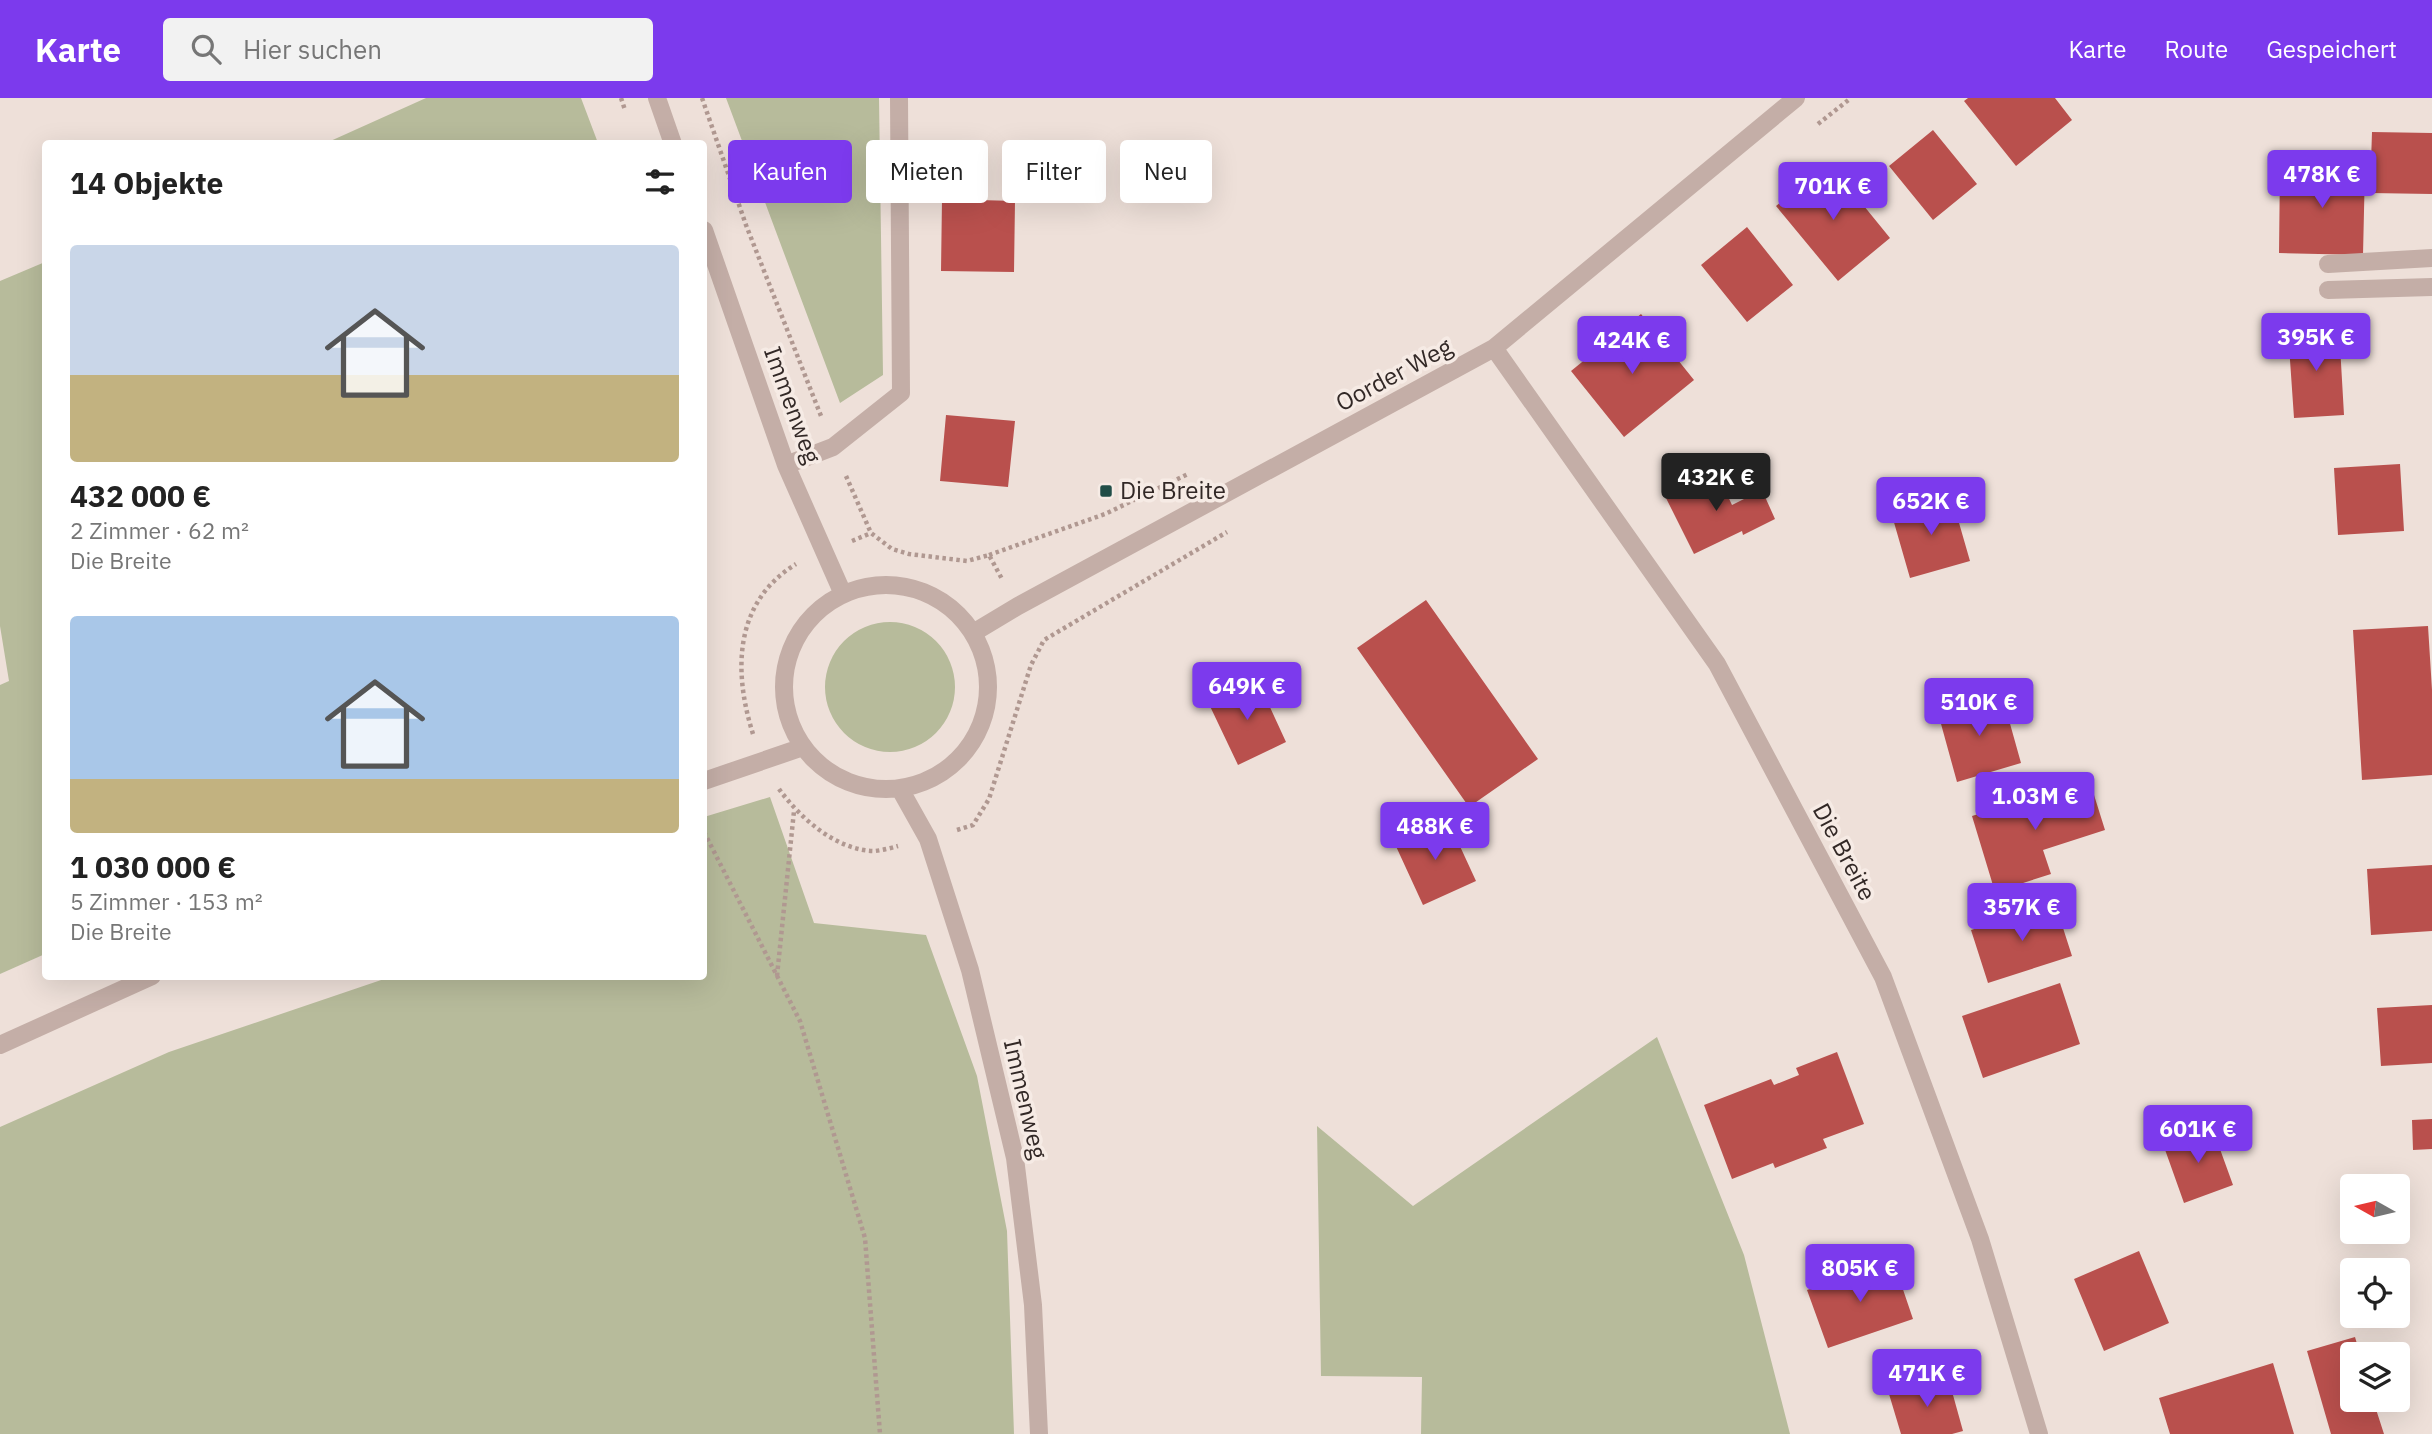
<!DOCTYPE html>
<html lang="de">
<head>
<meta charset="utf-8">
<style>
  :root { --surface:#fff; --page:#f2f2f2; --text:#222; --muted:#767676; --accent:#7c3aed }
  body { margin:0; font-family:"IBM Plex Sans",sans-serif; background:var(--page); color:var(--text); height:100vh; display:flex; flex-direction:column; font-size:26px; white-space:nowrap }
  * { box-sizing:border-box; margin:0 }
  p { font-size:23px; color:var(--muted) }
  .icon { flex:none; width:38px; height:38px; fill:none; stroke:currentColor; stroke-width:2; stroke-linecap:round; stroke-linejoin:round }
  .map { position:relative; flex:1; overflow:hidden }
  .sheet { position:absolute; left:42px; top:42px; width:665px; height:840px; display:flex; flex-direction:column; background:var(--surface); border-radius:7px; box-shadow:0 7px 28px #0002 }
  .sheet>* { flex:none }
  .guide { position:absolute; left:728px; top:42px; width:665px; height:63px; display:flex; gap:14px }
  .needle { width:46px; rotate:278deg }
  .buttons { position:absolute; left:2340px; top:1076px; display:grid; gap:14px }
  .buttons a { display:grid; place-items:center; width:70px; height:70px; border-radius:7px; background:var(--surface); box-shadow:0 7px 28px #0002; font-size:35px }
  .price { position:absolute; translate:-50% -60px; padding:0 16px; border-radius:7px; background:var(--accent); color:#fff; font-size:23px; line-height:46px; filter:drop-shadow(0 2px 4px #0008) }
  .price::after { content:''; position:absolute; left:50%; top:42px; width:21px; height:16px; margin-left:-10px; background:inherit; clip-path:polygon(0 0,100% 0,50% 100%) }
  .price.current { background:#222; color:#fff }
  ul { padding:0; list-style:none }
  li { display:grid; align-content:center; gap:14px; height:371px; padding:0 28px }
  li span { display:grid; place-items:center; height:217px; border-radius:7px; color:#555 }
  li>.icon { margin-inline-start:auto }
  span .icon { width:126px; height:126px; fill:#fffc; stroke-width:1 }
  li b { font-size:30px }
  h2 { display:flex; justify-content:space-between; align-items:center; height:84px; padding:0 28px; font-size:30px }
  .pill { padding:0 24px; border-radius:7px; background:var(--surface); box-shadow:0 7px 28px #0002; font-size:24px; line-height:63px }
  .pill.current { background:var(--accent); color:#fff }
  header { display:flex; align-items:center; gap:42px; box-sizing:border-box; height:98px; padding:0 35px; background:var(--accent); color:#fff }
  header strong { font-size:33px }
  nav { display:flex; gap:38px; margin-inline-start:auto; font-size:24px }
  .search { width:490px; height:63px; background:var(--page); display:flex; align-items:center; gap:18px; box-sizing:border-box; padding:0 24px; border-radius:7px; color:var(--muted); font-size:26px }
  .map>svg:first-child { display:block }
</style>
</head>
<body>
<header>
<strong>Karte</strong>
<div class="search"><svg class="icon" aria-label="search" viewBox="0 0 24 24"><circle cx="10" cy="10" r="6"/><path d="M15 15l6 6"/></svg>Hier suchen</div>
<nav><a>Karte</a><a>Route</a><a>Gespeichert</a></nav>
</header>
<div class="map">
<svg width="2432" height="1336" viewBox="0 0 2432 1336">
  <rect width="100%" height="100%" fill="#eee0d9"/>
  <path fill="#b7bb9b" d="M 426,0 L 581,0 L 598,45 L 326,45 Z
    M 726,0 L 879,0 L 883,277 L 840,305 Z
    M 45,164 L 45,856 L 0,876 L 0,587 L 9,583 L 0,528 L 0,183 Z
    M825 589a65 65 0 1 1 130 0a65 65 0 1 1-130 0Z
    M 770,699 L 814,825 L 926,837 L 977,978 L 1007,1133 L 1014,1336 L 0,1336 L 0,1029 L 169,954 L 390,879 L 704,878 L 704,719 Z
    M 1657,939 L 1744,1157 L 1790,1336 L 1421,1336 L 1422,1279 L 1321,1278 L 1317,1028 L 1413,1108 Z"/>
  <path fill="#b9504d" d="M 1968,0 L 2055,0 L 2072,22 L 2016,68 L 1964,3 Z
    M 1933,32 L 1977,86 L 1933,122 L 1889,68 Z
    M 2372,34 L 2432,35 L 2432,96 L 2370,95 Z
    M 1829,65 L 1890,140 L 1838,183 L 1776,108 Z
    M 2280,68 L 2365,69 L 2363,157 L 2279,155 Z
    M 942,101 L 1015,103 L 1014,174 L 941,173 Z
    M 1747,129 L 1793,187 L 1747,224 L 1701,167 Z
    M 1641,216 L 1694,282 L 1624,339 L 1571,273 Z
    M 2339,230 L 2344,317 L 2294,320 L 2288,233 Z
    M 946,317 L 1015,323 L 1008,389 L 940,383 Z
    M 2400,366 L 2404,433 L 2338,437 L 2334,370 Z
    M 1716,373 L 1732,407 L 1762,392 L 1775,421 L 1743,437 L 1742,433 L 1694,456 L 1665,398 Z
    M 1951,397 L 1970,463 L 1910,480 L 1891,414 Z
    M 1426,502 L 1538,661 L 1469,709 L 1357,550 Z
    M 2428,528 L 2432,592 L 2432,677 L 2362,682 L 2353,532 Z
    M 1257,581 L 1286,644 L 1238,667 L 1208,604 Z
    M 2002,597 L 2021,665 L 1957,684 L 1938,615 Z
    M 2089,681 L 2105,732 L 2043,752 L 2051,776 L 1995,794 L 1972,718 Z
    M 1447,720 L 1476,783 L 1423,807 L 1394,744 Z
    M 2432,767 L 2432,833 L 2371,837 L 2367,771 Z
    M 2055,805 L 2072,858 L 1988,885 L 1971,832 Z
    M 2060,885 L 2080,946 L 1983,980 L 1962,918 Z
    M 2432,907 L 2432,965 L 2381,968 L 2377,910 Z
    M 1837,954 L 1864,1026 L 1823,1041 L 1827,1050 L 1775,1070 L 1773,1065 L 1732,1081 L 1704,1007 L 1771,981 L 1774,987 L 1799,977 L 1796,970 Z
    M 2432,1021 L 2432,1051 L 2413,1052 L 2412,1022 Z
    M 2212,1029 L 2233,1087 L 2184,1105 L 2163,1046 Z
    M 2139,1153 L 2169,1225 L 2104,1253 L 2074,1181 Z
    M 1893,1162 L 1913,1221 L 1828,1250 L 1807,1192 Z
    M 2355,1239 L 2360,1256 L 2352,1256 L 2352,1302 L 2373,1302 L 2384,1336 L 2331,1336 L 2307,1253 Z
    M 2273,1265 L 2294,1336 L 2170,1336 L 2159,1300 Z
    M 1948,1279 L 1963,1333 L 1952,1336 L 1901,1336 L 1889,1296 Z"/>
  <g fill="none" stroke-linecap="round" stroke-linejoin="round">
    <path stroke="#b09891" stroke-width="4.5" stroke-dasharray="3.5 3.5" stroke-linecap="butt" d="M 621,0 L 625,12
      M 702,0 L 746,127 L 821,318
      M 1818,26 L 1851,0
      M 846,378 L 871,435 L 892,451 L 909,456 L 967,463 L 989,457 L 1002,481
      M 852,443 L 871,435
      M 989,457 L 1105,416 L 1188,376
      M 753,636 C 733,573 734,504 796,466
      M 779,691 C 800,720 837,753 875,753 C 883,752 891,750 898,748
      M 957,732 L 973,727 L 989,701 L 1031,567 L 1044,542 L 1227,434
      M 704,734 L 800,923 L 865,1140 L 880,1336
      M 777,878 L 794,713"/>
    <path stroke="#c4aea7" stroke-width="18" d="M 657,0 L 673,46
      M 704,132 L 786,367 L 843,496
      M 2328,166 L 2432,160
      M 2328,192 L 2432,189
      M 1494,250 L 1717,566 L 1883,879 L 1980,1141 L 2039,1336
      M 786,367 L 833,349 L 901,295 L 899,0
      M784 589a102 102 0 1 1 204 0a102 102 0 1 1-204 0Z
      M 973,535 L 1018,508 L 1494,250 L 1796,0
      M 704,683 L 803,649
      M 900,691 L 928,741 L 970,872 L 1015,1060 L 1033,1207 L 1039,1336
      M 0,947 L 152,878"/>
  </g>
  <rect fill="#214e48" stroke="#f6ebe5" stroke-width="2.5" x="1099" y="386" width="14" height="14" rx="3.5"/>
  <g text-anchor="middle" stroke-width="7" stroke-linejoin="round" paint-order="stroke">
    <g font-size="24" fill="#322826" stroke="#f6ebe5">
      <text transform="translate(1394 277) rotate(-28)" y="8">Oorder Weg</text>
      <text transform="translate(792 307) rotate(70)" y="8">Immenweg</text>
      <text transform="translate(1844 754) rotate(62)" y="8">Die Breite</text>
      <text transform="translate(1025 1001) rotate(77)" y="8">Immenweg</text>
    </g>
    <g font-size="24" fill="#322826" stroke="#f6ebe5" text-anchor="start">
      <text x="1120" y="401">Die Breite</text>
    </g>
  </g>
</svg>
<div class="buttons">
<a><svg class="needle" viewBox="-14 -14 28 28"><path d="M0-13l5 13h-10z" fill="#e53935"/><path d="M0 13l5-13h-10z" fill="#767676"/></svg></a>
<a><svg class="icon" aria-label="locate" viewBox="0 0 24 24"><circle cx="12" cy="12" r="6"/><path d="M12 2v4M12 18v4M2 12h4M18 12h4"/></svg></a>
<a><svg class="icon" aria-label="layers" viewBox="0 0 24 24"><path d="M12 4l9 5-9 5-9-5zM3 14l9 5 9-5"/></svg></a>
</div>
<b class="price" style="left:2322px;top:112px">478K €</b>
<b class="price" style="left:1833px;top:124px">701K €</b>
<b class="price" style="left:2316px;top:275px">395K €</b>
<b class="price" style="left:1632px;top:278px">424K €</b>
<b class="price current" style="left:1716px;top:415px">432K €</b>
<b class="price" style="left:1931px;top:439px">652K €</b>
<b class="price" style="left:1247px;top:624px">649K €</b>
<b class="price" style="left:1979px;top:640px">510K €</b>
<b class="price" style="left:2035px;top:734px">1.03M €</b>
<b class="price" style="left:1435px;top:764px">488K €</b>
<b class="price" style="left:2022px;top:845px">357K €</b>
<b class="price" style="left:2198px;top:1067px">601K €</b>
<b class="price" style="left:1860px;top:1206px">805K €</b>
<b class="price" style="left:1927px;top:1311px">471K €</b>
<div class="guide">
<a class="pill current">Kaufen</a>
<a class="pill">Mieten</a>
<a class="pill">Filter</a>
<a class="pill">Neu</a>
</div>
<section class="sheet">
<h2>14 Objekte<svg class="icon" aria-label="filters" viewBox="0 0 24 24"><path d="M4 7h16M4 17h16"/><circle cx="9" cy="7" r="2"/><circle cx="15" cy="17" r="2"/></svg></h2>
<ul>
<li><span style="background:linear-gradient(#c9d6e8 60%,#c2b280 0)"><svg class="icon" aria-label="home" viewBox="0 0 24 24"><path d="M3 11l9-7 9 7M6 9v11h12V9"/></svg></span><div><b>432 000 €</b><p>2 Zimmer · 62 m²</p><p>Die Breite</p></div></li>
<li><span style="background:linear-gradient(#a9c7e8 75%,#c2b280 0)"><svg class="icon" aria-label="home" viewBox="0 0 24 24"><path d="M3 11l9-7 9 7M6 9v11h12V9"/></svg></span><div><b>1 030 000 €</b><p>5 Zimmer · 153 m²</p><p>Die Breite</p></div></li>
</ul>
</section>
</div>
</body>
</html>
